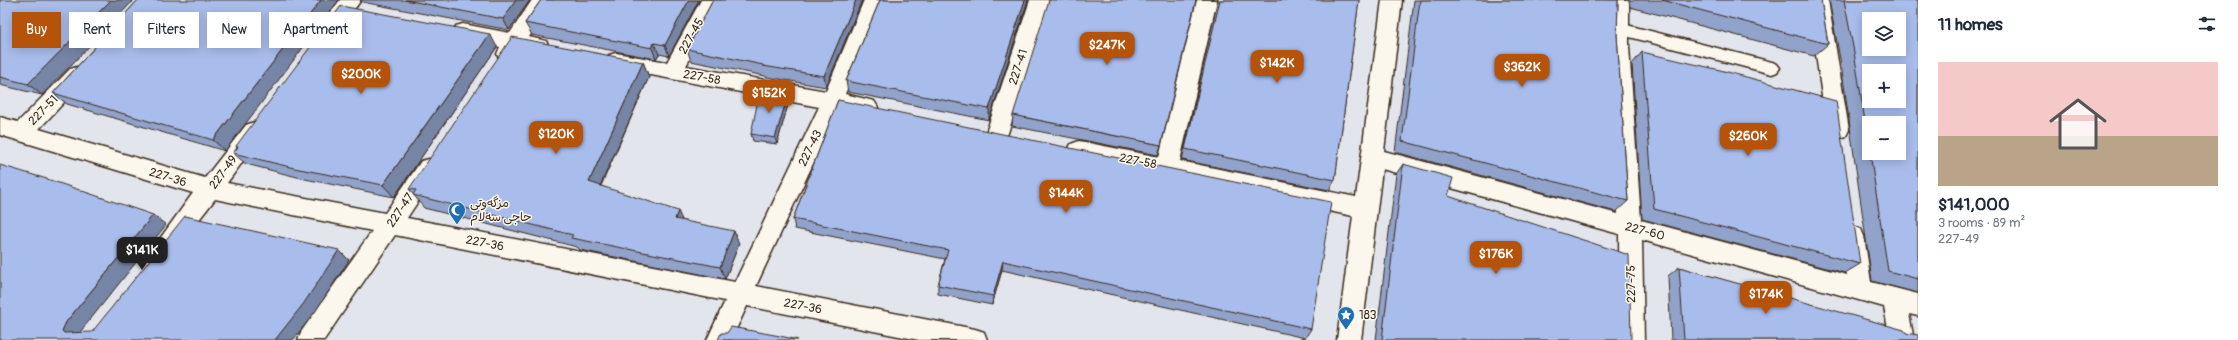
<!DOCTYPE html>
<html lang="en">
<head>
<meta charset="utf-8">
<style>
  :root { --surface:#fff; --page:#f2f2f3; --text:#1f2937; --muted:#747a83; --line:#e0e1e3; --accent:#b45309 }
  body { margin:0; font-family:Pangolin,"Playpen Sans Arabic",sans-serif; background:var(--page); color:var(--text); height:100vh; display:flex; flex-direction:column; font-size:15px; white-space:nowrap }
  * { box-sizing:border-box; margin:0 }
  p { font-size:13px; color:var(--muted) }
  .icon { flex:none; width:22px; height:22px; fill:none; stroke:currentColor; stroke-width:2; stroke-linecap:round; stroke-linejoin:round }
  .map { position:relative; flex:1; overflow:hidden }
  .panel { display:flex; flex-direction:column; background:var(--surface); width:320px }
  .panel>* { flex:none }
  .guide { position:absolute; left:12px; top:12px; width:380px; height:36px; display:flex; gap:8px }
  .fabs { position:absolute; left:1862px; top:12px; display:grid; gap:8px }
  .fabs a { display:grid; place-items:center; width:44px; height:44px; border-radius:0px; background:var(--surface); box-shadow:0 2px 10px #0003; font-size:20px }
  .price { position:absolute; translate:-50% -34px; padding:0 9px; border-radius:8px; background:var(--accent); color:#fff; font-size:13px; line-height:26px; filter:drop-shadow(0 1px 2px #0008) }
  .price::after { content:''; position:absolute; left:50%; top:24px; width:12px; height:9px; margin-left:-6px; background:inherit; clip-path:polygon(0 0,100% 0,50% 100%) }
  .price.current { background:#222; color:#fff }
  ul { padding:0; list-style:none }
  li { display:grid; align-content:center; gap:8px; height:212px; padding:0 20px }
  li+li { border-top:1px solid var(--line) }
  li span { display:grid; place-items:center; height:124px; border-radius:0px; color:#555 }
  li>.icon { margin-inline-start:auto }
  span .icon { width:72px; height:72px; fill:#fffc; stroke-width:1 }
  li b { font-size:17px }
  h2 { display:flex; justify-content:space-between; align-items:center; height:48px; padding:0 20px; font-size:17px }
  .pill { padding:0 14px; border-radius:0px; background:var(--surface); box-shadow:0 2px 10px #0003; font-size:14px; line-height:36px }
  .pill.current { background:var(--accent); color:#fff }
  main { display:flex; flex:1; min-height:0 }
  .map>svg:first-child { display:block }
</style>
</head>
<body>
<main>
<div class="map">
<svg width="1918" height="340" viewBox="0 0 1918 340">
  <rect width="100%" height="100%" fill="#e2e6ec"/>
  <filter id="ink" filterUnits="userSpaceOnUse"><feTurbulence type="fractalNoise" baseFrequency=".025" numOctaves="2"/><feDisplacementMap in="SourceGraphic" scale="8" xChannelSelector="R" yChannelSelector="G"/><feConvolveMatrix kernelMatrix="1 2 1 2 8 2 1 2 1" color-interpolation-filters="sRGB"/></filter>
  <g filter="url(#ink)">
    <g fill="none" stroke-linecap="round" stroke-linejoin="round">
      <g stroke="#3b2a1e" stroke-width="3">
        <path id="service" d="M 1619,23 L 1772,62 L 1777,64 L 1780,68 L 1777,72 L 1772,74 L 1614,33 L 1612,29 L 1614,25 Z"/>
      </g>
      <g stroke="#3b2a1e" stroke-width="3">
        <path id="minor" d="M 340,0 L 361,0 L 334,37 L 327,39 L 320,37 L 317,31 Z
          M 532,0 L 553,0 L 529,37 L 546,41 L 549,47 L 546,53 L 539,55 L 520,51 C 514,60 510,63 500,60 L 497,54 L 500,47 L 456,38 L 453,32 L 456,26 L 463,24 L 510,33 Z
          M 701,0 L 721,0 L 686,66 L 826,91 L 864,0 L 884,0 L 845,94 L 874,101 L 878,107 L 874,113 L 867,116 L 838,110 L 756,286 L 975,329 L 984,332 L 987,340 L 919,340 L 747,306 L 731,340 L 707,340 L 725,301 L 395,235 L 324,340 L 298,340 L 301,332 L 372,231 L 215,199 L 178,247 L 170,250 L 162,247 L 159,240 L 193,193 L 0,135 L 0,117 L 18,122 L 70,69 L 77,67 L 84,69 L 87,75 L 84,81 L 39,129 L 205,178 L 246,125 L 254,122 L 262,125 L 265,131 L 227,183 L 385,213 L 421,161 L 429,159 L 437,161 L 440,168 L 407,218 L 735,282 L 819,107 L 609,67 L 606,61 L 609,55 L 616,53 L 667,62 Z
          M 1030,0 L 1050,0 L 1008,133 L 1005,139 L 997,142 L 989,139 L 986,133 Z
          M 1197,0 L 1217,0 L 1180,161 L 1356,197 L 1382,0 L 1402,0 L 1384,151 L 1618,214 L 1609,47 L 1609,0 L 1629,0 L 1629,47 L 1641,220 L 1847,275 L 1842,236 L 1845,229 L 1853,226 L 1861,229 L 1864,236 L 1871,282 L 1918,294 L 1918,316 L 1909,314 L 1914,340 L 1890,340 L 1884,307 L 1642,240 L 1644,340 L 1620,340 L 1619,234 L 1382,169 L 1361,340 L 1337,340 L 1353,216 L 1079,159 L 1071,156 L 1068,150 L 1071,144 L 1079,141 L 1159,157 Z
          M 1808,0 L 1828,0 L 1849,130 L 1846,136 L 1838,139 L 1830,136 L 1827,130 Z"/>
      </g>
      <use href="#service" fill="#fbf7ec" fill-rule="evenodd"/>
      <use href="#minor" fill="#fbf7ec" fill-rule="evenodd"/>
    </g>
    <path fill="#91a3cb" stroke="#3b2a1e" fill-rule="evenodd" d="M 0,0 L 42,95 L 0,85 Z
      M 138,0 L 225,151 L 67,104 L 53,93 Z
      M 360,0 L 530,0 L 509,30 L 362,2 Z
      M 541,0 L 699,0 L 669,56 L 659,54 L 656,59 L 532,35 L 525,23 Z
      M 713,0 L 862,0 L 826,87 L 766,77 L 765,76 L 691,61 L 687,49 Z
      M 880,0 L 1028,0 L 989,120 L 848,92 L 846,81 Z
      M 1218,0 L 1359,0 L 1335,180 L 1329,190 L 1182,160 Z
      M 1414,0 L 1618,0 L 1617,35 L 1628,201 L 1616,212 L 1395,152 Z
      M 1629,0 L 1821,0 L 1828,44 L 1814,56 L 1630,7 Z
      M 1829,0 L 1918,0 L 1918,293 L 1872,281 L 1841,64 ZM 1869,123 L 1899,153 L 1869,153 Z
      M 497,47 L 394,197 L 305,179 L 246,164 L 233,153 L 237,148 L 236,146 Z
      M 1642,52 L 1860,264 L 1845,273 L 1642,219 L 1632,64 Z
      M 643,62 L 649,77 L 601,186 L 739,244 L 725,279 L 580,250 L 577,247 L 424,208 L 409,189 Z
      M 788,95 L 789,101 L 777,144 L 753,141 L 751,134 Z
      M 838,100 L 1311,329 L 1305,338 L 1002,270 L 992,305 L 938,294 L 938,285 L 945,259 L 795,229 L 793,219 Z
      M 1013,115 L 1161,145 L 1158,155 L 1012,126 Z
      M 1403,164 L 1448,196 L 1631,340 L 1376,340 L 1396,174 Z
      M 1679,267 L 1906,333 L 1918,340 L 1671,340 L 1668,276 Z"/>
    <path fill="#7684a5" stroke="#3b2a1e" d="M 111,0 L 134,0 L 42,95 L 28,84 Z
      M 321,0 L 339,0 L 225,151 L 213,140 Z
      M 516,0 L 530,0 L 509,30 L 503,19 Z
      M 689,0 L 699,0 L 669,56 L 665,45 Z
      M 856,0 L 862,0 L 826,87 L 824,76 Z
      M 1025,0 L 1028,0 L 989,120 L 989,109 Z
      M 490,34 L 497,47 L 394,197 L 383,185 Z
      M 654,43 L 659,54 L 656,59 L 652,48 Z
      M 643,62 L 649,77 L 596,195 L 589,182 Z
      M 788,95 L 789,101 L 777,144 L 775,138 Z
      M 678,211 L 684,224 L 675,219 Z
      M 153,215 L 166,225 L 81,331 L 78,339 L 64,333 L 62,331 L 66,322 Z
      M 734,231 L 739,244 L 725,279 L 720,267 Z
      M 339,250 L 349,260 L 315,312 L 293,340 L 275,340 Z
      M 1003,261 L 1002,270 L 992,305 L 993,296 Z"/>
    <path fill="#a9bdec" stroke="#3b2a1e" fill-rule="evenodd" d="M 0,0 L 111,0 L 28,84 L 0,77 Z
      M 138,0 L 321,0 L 213,140 L 53,93 Z
      M 405,0 L 516,0 L 503,19 Z
      M 541,0 L 689,0 L 665,45 L 654,43 L 652,48 L 525,23 Z
      M 713,0 L 856,0 L 824,76 L 763,66 L 763,65 L 687,49 Z
      M 880,0 L 1025,0 L 989,109 L 846,81 Z
      M 1049,0 L 1196,0 L 1161,145 L 1013,115 Z
      M 1220,0 L 1359,0 L 1335,180 L 1185,149 Z
      M 1420,0 L 1618,0 L 1617,35 L 1628,201 L 1402,141 Z
      M 1662,0 L 1821,0 L 1828,44 Z
      M 1844,0 L 1918,0 L 1918,279 L 1888,271 L 1870,153 L 1899,153 L 1899,123 L 1869,123 L 1869,146 L 1854,52 ZM 1869,19 L 1899,19 L 1899,49 L 1869,49 ZM 1869,71 L 1899,71 L 1899,101 L 1869,101 Z
      M 341,6 L 490,34 L 383,185 L 294,168 L 233,153 L 238,147 L 236,146 Z
      M 512,37 L 643,62 L 589,182 L 678,211 L 675,219 L 734,231 L 720,267 L 571,238 L 573,235 L 413,195 L 416,190 L 409,189 Z
      M 1642,52 L 1720,70 L 1836,101 L 1860,264 L 1654,209 Z
      M 760,90 L 788,95 L 775,138 L 751,134 Z
      M 838,100 L 1331,202 L 1311,329 L 1003,261 L 993,296 L 938,285 L 948,250 L 793,219 Z
      M 1403,164 L 1453,178 L 1448,196 L 1629,255 L 1631,340 L 1382,340 Z
      M 0,165 L 47,179 L 153,215 L 66,322 L 62,331 L 64,333 L 92,332 L 185,216 L 339,250 L 304,303 L 275,340 L 0,340 Z
      M 1679,267 L 1904,330 L 1906,333 L 1918,335 L 1918,340 L 1684,340 Z
      M 731,327 L 780,336 L 798,340 L 718,340 L 721,333 L 727,333 Z"/>
  </g>
  <defs>
    <g id="mosque-pin" transform="scale(0.9)"><path d="M0 17L-7.5 6A9.5 9.5 0 1 1 7.5 6Z" fill="#1f6fb2" stroke="#fbf7ec"/><path d="M3.5-4.9A6 6 0 1 0 3.5 4.9A5 5 0 1 1 3.5-4.9Z" fill="#fff"/></g>
    <g id="sight-pin" transform="scale(0.9)"><path d="M0 17L-7.5 6A9.5 9.5 0 1 1 7.5 6Z" fill="#1f6fb2" stroke="#fbf7ec"/><path d="M0-6L1.8-2.2L6-1.7L2.9 1.2L3.7 5.4L0 3.3L-3.7 5.4L-2.9 1.2L-6-1.7L-1.8-2.2Z" fill="#fff"/></g>
  </defs>
  <g fill-rule="evenodd">
    <use href="#mosque-pin" x="457" y="210"/>
    <use href="#sight-pin" x="1346" y="315"/>
  </g>
  <g text-anchor="middle" stroke-width="3" stroke-linejoin="round" paint-order="stroke">
    <g font-size="12" fill="#3b2a1e" stroke="#fbf7ec">
      <text transform="translate(691 36) rotate(-61)" y="4">227-45</text>
      <text transform="translate(1018 67) rotate(-72)" y="4">227-41</text>
      <text transform="translate(702 77) rotate(10)" y="4">227-58</text>
      <text transform="translate(43 110) rotate(-46)" y="4">227-51</text>
      <text transform="translate(810 148) rotate(-64)" y="4">227-43</text>
      <text transform="translate(1138 161) rotate(11)" y="4">227-58</text>
      <text transform="translate(223 172) rotate(-54)" y="4">227-49</text>
      <text transform="translate(168 177) rotate(17)" y="4">227-36</text>
      <text transform="translate(400 210) rotate(-56)" y="4">227-47</text>
      <text transform="translate(1645 231) rotate(15)" y="4">227-60</text>
      <text transform="translate(485 243) rotate(11)" y="4">227-36</text>
      <text transform="translate(1631 284) rotate(-91)" y="4">227-75</text>
      <text transform="translate(803 306) rotate(11)" y="4">227-36</text>
    </g>
    <g font-size="12" fill="#3b2a1e" stroke="#fbf7ec" text-anchor="start">
      <text x="470" y="207">مزگەوتی<tspan x="470" dy="14">حاجی سەلام</tspan></text>
      <text x="1359" y="319">183</text>
    </g>
  </g>
</svg>
<div class="fabs">
<a><svg class="icon" aria-label="layers" viewBox="0 0 24 24"><path d="M12 4l9 5-9 5-9-5zM3 14l9 5 9-5"/></svg></a>
<a>+</a>
<a>−</a>
</div>
<b class="price" style="left:1107px;top:66px">$247K</b>
<b class="price" style="left:1277px;top:84px">$142K</b>
<b class="price" style="left:1522px;top:88px">$362K</b>
<b class="price" style="left:361px;top:95px">$200K</b>
<b class="price" style="left:769px;top:114px">$152K</b>
<b class="price" style="left:556px;top:155px">$120K</b>
<b class="price" style="left:1748px;top:157px">$260K</b>
<b class="price" style="left:1066px;top:214px">$144K</b>
<b class="price current" style="left:142px;top:271px">$141K</b>
<b class="price" style="left:1496px;top:275px">$176K</b>
<b class="price" style="left:1766px;top:315px">$174K</b>
<div class="guide">
<a class="pill current">Buy</a>
<a class="pill">Rent</a>
<a class="pill">Filters</a>
<a class="pill">New</a>
<a class="pill">Apartment</a>
</div>
</div>
<section class="panel">
<h2>11 homes<svg class="icon" aria-label="filters" viewBox="0 0 24 24"><path d="M4 7h16M4 17h16"/><circle cx="9" cy="7" r="2"/><circle cx="15" cy="17" r="2"/></svg></h2>
<ul>
<li><span style="background:linear-gradient(#f6c9c9 60%,#b9a48a 0)"><svg class="icon" aria-label="home" viewBox="0 0 24 24"><path d="M3 11l9-7 9 7M6 9v11h12V9"/></svg></span><div><b>$141,000</b><p>3 rooms · 89 m²</p><p>227-49</p></div></li>
</ul>
</section>
</main>
</body>
</html>
